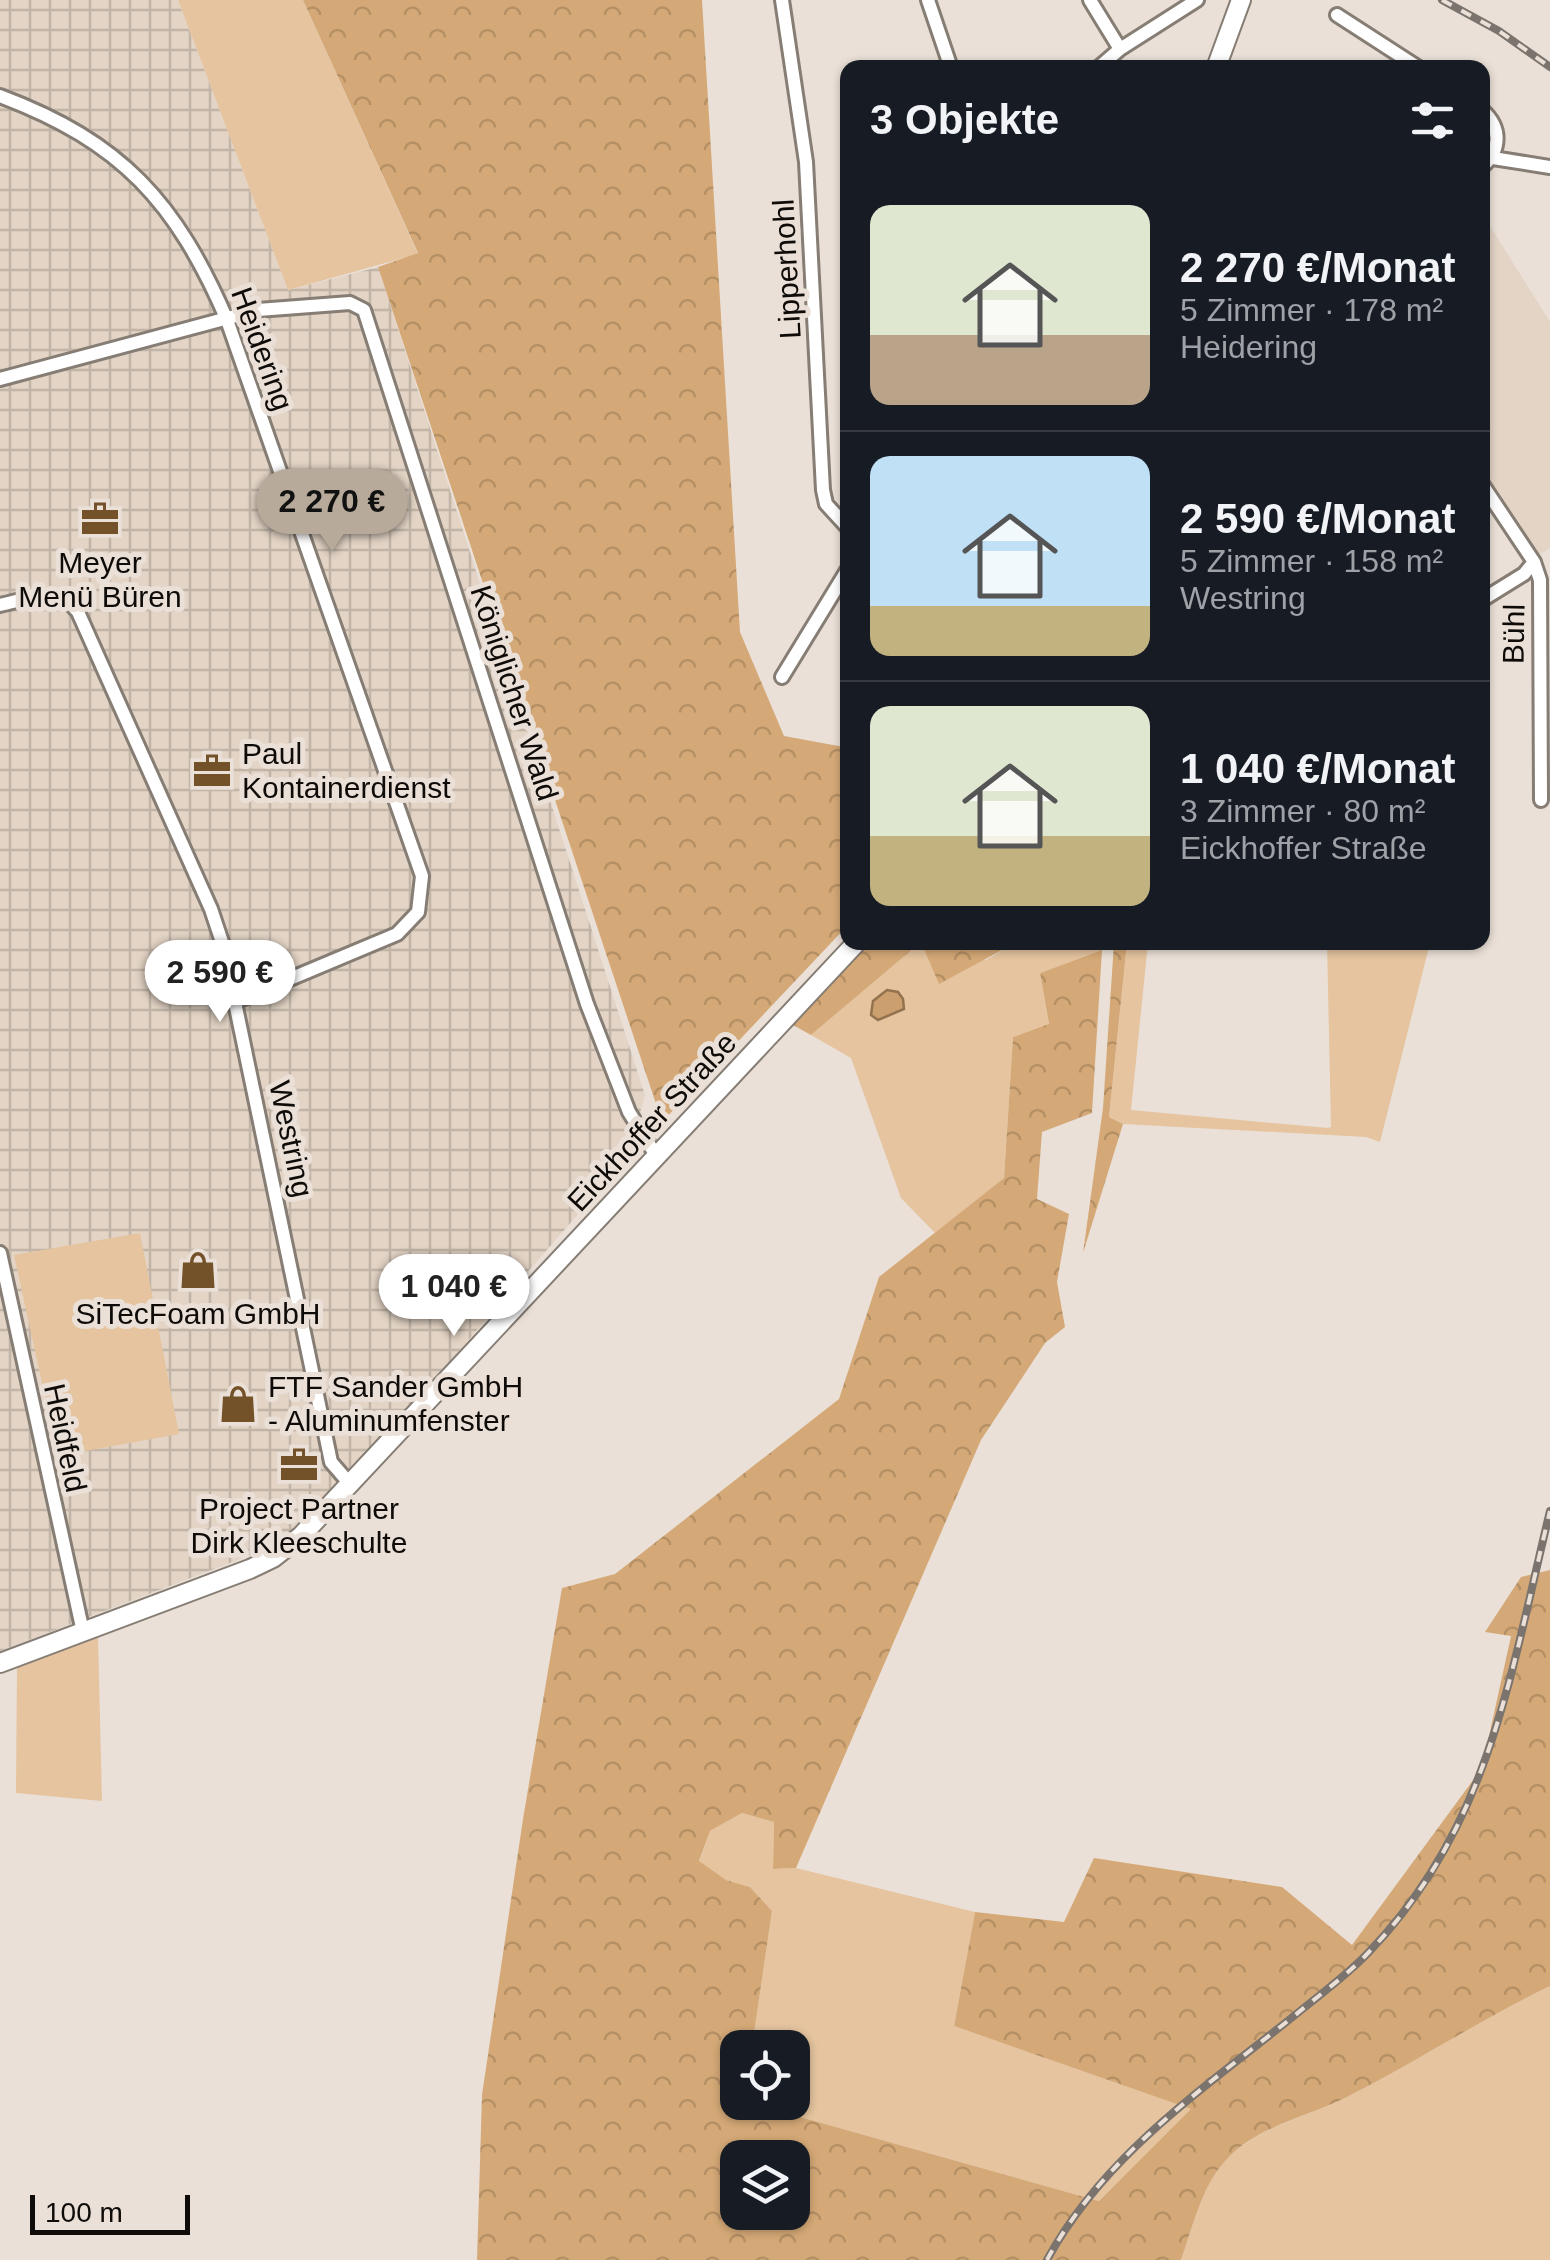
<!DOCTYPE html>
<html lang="de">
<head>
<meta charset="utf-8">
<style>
  :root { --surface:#171b24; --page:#20242c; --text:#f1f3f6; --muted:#9ea1a6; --line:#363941; --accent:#b8aa9a }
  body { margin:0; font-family:Helvetica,sans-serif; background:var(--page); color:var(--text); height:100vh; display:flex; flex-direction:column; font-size:38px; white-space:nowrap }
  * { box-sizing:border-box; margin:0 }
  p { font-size:32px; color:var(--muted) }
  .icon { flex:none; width:55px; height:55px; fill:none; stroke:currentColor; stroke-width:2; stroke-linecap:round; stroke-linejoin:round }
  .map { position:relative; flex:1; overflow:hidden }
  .panel { position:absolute; left:840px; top:60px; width:650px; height:890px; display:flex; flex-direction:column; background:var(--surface); border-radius:20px; box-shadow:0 2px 8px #0004 }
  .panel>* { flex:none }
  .tools { position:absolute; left:720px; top:2030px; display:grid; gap:20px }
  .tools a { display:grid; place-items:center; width:90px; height:90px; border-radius:20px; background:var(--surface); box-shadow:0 2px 8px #0004; font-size:50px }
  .scale { position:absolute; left:30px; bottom:25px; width:160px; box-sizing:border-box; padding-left:10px; border:5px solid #0e0b08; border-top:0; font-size:28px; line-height:35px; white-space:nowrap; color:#0e0b08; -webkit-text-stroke:8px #eae0d7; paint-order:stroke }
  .price { position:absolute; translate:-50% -85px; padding:0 22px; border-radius:35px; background:#fff; color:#222; font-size:32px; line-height:65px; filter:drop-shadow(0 2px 5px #0008) }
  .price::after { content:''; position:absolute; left:50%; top:60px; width:30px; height:22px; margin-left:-15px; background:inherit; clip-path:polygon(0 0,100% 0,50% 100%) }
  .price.active { background:var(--accent); color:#111 }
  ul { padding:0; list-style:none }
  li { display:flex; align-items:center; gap:30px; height:250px; padding:0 30px }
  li+li { border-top:2px solid var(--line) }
  li span { display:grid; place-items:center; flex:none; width:280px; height:200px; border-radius:20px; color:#555 }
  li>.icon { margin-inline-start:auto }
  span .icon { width:120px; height:120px; fill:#fffc; stroke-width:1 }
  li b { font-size:42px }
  h2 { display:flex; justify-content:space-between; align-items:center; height:120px; padding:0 30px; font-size:42px }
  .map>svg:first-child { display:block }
</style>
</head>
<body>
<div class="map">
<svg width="1550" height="2260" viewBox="0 0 1550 2260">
  <defs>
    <pattern id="industrial-grid" width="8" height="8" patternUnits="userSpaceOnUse" patternTransform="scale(2.5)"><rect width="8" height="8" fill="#e3d4c5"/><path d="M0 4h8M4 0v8" fill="none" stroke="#c2b5a8"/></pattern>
    <pattern id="forest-crowns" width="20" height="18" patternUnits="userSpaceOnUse" patternTransform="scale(2.5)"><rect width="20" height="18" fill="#d5a977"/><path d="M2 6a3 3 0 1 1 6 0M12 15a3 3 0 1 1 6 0" fill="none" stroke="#b69065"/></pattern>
  </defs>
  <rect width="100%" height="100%" fill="#eae0d7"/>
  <path fill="#e3d4c5" d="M 1482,213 L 1550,322 L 1550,548 L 1534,558 L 1483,477 Z"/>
  <path fill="url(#industrial-grid)" d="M 0,0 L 178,0 L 288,290 L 378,267 L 645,1095 L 628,1157 L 387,1433 L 285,1542 L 0,1651 Z"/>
  <path fill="#e5c49f" d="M 178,0 L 303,0 L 418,254 L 288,290 Z
    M 920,943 L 986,960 L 1015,943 L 1101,943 L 1102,950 L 1040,973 L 1049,1025 L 1013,1037 L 1004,1178 L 935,1233 L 901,1198 L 851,1058 L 811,1035 Z
    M 1127,943 L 1148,943 L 1131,1110 L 1328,1128 L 1331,1127 L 1327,943 L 1430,943 L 1380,1142 L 1366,1137 L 1123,1124 L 1109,1117 Z
    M 140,1233 L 179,1434 L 58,1456 L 14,1255 Z
    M 98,1636 L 102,1801 L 16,1793 L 17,1666 L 21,1662 Z
    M 742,1813 L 774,1822 L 773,1869 L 796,1868 L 975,1912 L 954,2026 L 1192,2109 L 1099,2201 L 750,2103 L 792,2102 L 792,2048 L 752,2047 L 772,1911 L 750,1887 L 726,1880 L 699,1862 L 710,1831 Z
    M 1550,1986 L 1550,2260 L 1181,2260 C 1194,2224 1202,2183 1230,2156 C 1260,2126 1310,2116 1347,2097 C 1416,2062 1480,2020 1550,1986 Z"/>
  <path fill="url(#forest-crowns)" fill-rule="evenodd" d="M 303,0 L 702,0 L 740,632 L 784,736 L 844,747 L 847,744 L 848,925 L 662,1122 L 378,267 L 418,253 Z
    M 921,942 L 1015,942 L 1015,943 L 939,984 Z
    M 865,943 L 920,943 L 811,1035 L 793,1025 Z
    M 1114,943 L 1127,943 L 1109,1117 L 1123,1124 L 1083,1253 L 1103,1108 Z
    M 1102,950 L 1092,1113 L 1042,1132 L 1037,1199 L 1069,1214 L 1057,1282 L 1065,1327 L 1045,1343 L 981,1440 L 796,1868 L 773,1869 L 774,1822 L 742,1813 L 710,1831 L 699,1861 L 726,1880 L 750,1887 L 772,1911 L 752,2047 L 738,2048 L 738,2102 L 750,2103 L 1099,2201 L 1191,2109 L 954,2026 L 975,1912 L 1064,1922 L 1094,1858 L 1282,1887 L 1352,1945 L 1482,1768 L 1511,1636 L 1485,1632 L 1521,1577 L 1550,1570 L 1550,1986 C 1480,2020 1416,2062 1347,2097 C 1310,2116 1259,2126 1230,2156 C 1202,2183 1194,2224 1181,2260 L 477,2260 L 482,2095 L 523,1819 L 562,1588 L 615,1574 L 839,1399 L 879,1277 L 1004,1178 L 1013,1037 L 1049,1024 L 1040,973 ZM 738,2158 L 792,2158 L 792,2212 L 738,2212 Z"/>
  <path fill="#cca06e" stroke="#93734f" stroke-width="2.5" d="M 887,990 L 898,992 L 903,999 L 904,1009 L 878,1020 L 871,1015 L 873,1001 Z"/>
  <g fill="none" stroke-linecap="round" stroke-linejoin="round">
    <g stroke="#867d74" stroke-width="18">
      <path id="minor" d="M 782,0 L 806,162 L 823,490 L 826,504 L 848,528
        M 928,0 L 951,68
        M 1090,0 L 1120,49
        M 1337,15 L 1419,68
        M 1098,68 L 1120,49 L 1197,0
        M 0,96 C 122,142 176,202 227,320 L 422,876 L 418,912 L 397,934 L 237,1001
        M 1482,110 C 1502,128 1501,150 1482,167
        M 1493,158 L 1550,167
        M 0,379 L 258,310 L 350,303 L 364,310 L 587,1004 L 629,1112 L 657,1157
        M 1482,484 L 1534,562 L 1540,580 L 1541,800
        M 1482,600 L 1524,574 L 1534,562
        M 0,605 C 28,599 58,585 78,612 L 211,909 L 223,945 L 331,1462 L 350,1484
        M 782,677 L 848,569
        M 0,1253 L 83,1632"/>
    </g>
    <g stroke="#867d74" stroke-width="22">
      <path id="secondary" d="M 1216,68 L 1241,0
        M 0,1663 L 250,1569 L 273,1558 L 301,1536 L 857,942"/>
    </g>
    <use href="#minor" stroke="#fff" stroke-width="12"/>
    <use href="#secondary" stroke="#fff" stroke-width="18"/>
    <g stroke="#7b746e" stroke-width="8">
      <path id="rail" d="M 1442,0 L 1499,31 L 1550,67
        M 1047,2260 C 1106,2151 1211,2084 1305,2007 C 1326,1990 1349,1973 1368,1953 C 1490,1827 1510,1675 1550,1511"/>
    </g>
    <use href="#rail" stroke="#eae0d7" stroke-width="4" stroke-dasharray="11" stroke-linecap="butt"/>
  </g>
  <defs>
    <g id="office-bare" transform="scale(3)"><path d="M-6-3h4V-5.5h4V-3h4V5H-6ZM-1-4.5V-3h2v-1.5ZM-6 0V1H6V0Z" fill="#735129" stroke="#eae0d7" stroke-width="2.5" paint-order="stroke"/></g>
    <g id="shop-bare" transform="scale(3)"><path d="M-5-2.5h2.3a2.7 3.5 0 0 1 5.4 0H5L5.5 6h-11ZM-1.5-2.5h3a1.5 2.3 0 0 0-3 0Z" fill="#735129" stroke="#eae0d7" stroke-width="2.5" paint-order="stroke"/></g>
  </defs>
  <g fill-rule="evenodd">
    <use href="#office-bare" x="100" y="519"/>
    <use href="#office-bare" x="212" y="771"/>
    <use href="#shop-bare" x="198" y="1270"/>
    <use href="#shop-bare" x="238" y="1404"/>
    <use href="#office-bare" x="299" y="1465"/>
  </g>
  <g text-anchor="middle" stroke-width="10" stroke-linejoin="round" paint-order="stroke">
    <g font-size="30" fill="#0e0b08" stroke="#eae0d7">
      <text transform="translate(787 269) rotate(-93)" y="10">Lipperhohl</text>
      <text transform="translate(262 349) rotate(70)" y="10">Heidering</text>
      <text transform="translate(1514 634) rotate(-89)" y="10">Bühl</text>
      <text transform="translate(514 693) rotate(72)" y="10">Königlicher Wald</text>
      <text transform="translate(652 1122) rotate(-47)" y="10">Eickhoffer Straße</text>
      <text transform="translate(291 1139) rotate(78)" y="10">Westring</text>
      <text transform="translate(65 1438) rotate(78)" y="10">Heidfeld</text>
    </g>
    <g font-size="30" fill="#0e0b08" stroke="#eae0d7">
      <text x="100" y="573">Meyer<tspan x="100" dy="34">Menü Büren</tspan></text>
      <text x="242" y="764" text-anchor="start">Paul<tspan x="242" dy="34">Kontainerdienst</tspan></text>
      <text x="198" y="1324">SiTecFoam GmbH</text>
      <text x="268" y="1397" text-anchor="start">FTF Sander GmbH<tspan x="268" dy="34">- Aluminumfenster</tspan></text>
      <text x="299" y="1519">Project Partner<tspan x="299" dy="34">Dirk Kleeschulte</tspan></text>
    </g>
  </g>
</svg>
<div class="tools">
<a><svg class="icon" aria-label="locate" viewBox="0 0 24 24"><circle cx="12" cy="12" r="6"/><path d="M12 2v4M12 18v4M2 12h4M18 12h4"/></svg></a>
<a><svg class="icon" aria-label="layers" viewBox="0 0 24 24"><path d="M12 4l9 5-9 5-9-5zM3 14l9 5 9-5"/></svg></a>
</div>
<div class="scale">100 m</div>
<b class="price active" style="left:332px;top:554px">2 270 €</b>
<b class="price" style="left:220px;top:1025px">2 590 €</b>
<b class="price" style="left:454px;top:1339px">1 040 €</b>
<section class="panel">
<h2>3 Objekte<svg class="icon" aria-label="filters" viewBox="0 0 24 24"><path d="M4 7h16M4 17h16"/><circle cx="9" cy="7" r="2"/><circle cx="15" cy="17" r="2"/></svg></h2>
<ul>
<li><span style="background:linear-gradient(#dfe7d0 65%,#b9a48a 0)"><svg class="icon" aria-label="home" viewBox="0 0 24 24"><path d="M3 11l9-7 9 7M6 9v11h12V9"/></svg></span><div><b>2 270 €/Monat</b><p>5 Zimmer · 178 m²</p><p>Heidering</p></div></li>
<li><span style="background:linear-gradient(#bfe0f5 75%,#c2b280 0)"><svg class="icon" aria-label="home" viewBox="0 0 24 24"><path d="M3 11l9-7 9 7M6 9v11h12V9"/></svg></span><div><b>2 590 €/Monat</b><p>5 Zimmer · 158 m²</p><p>Westring</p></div></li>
<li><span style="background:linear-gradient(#dfe7d0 65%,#c2b280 0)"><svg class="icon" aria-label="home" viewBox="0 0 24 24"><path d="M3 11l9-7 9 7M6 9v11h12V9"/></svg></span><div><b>1 040 €/Monat</b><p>3 Zimmer · 80 m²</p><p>Eickhoffer Straße</p></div></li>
</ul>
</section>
</div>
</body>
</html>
